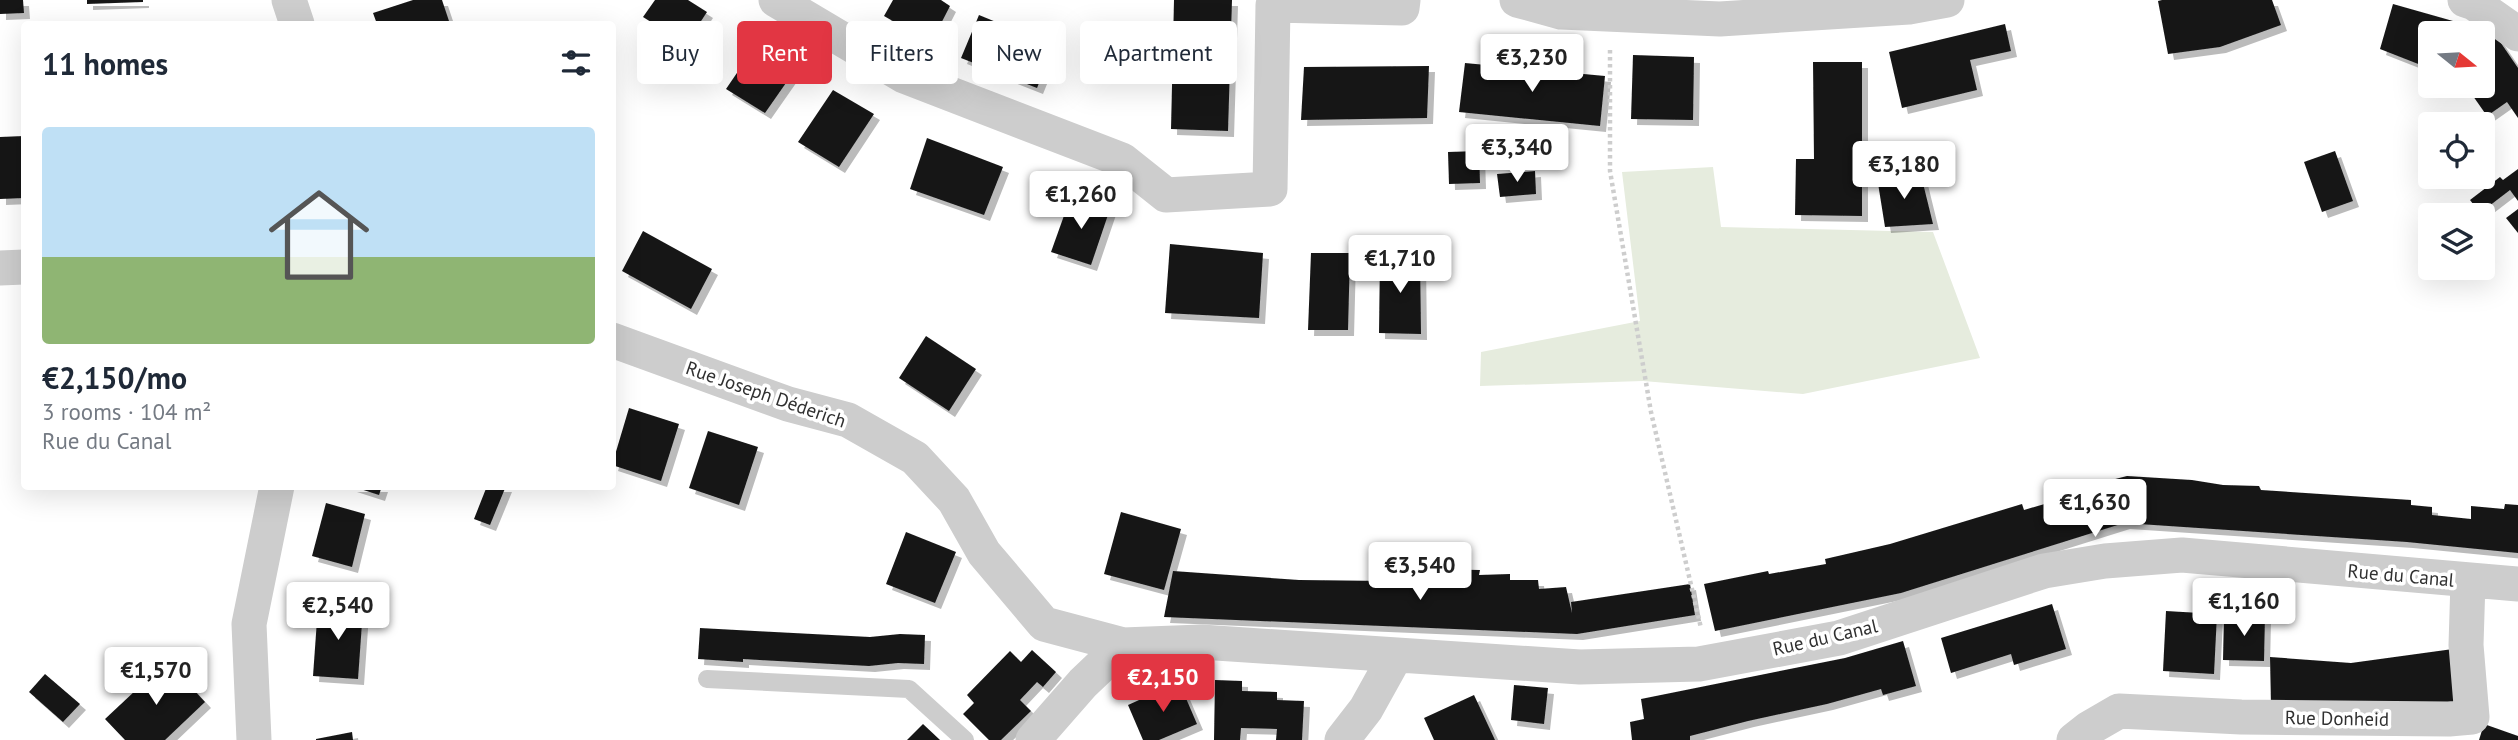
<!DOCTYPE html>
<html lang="en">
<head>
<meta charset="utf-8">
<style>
  :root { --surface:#fff; --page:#f2f2f3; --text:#1f2937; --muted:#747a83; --accent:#e23643 }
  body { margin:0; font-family:"PT Sans",sans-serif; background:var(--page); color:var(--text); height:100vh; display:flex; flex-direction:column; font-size:26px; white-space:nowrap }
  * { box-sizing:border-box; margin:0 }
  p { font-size:23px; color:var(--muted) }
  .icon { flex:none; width:38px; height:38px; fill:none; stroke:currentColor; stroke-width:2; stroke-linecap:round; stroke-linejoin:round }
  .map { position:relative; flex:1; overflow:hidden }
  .drawer { position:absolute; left:21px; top:21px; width:595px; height:469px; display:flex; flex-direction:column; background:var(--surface); border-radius:7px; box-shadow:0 7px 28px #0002 }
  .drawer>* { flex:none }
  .banner { position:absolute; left:637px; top:21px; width:665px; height:63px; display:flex; gap:14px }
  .needle { width:46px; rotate:108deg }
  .controls { position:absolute; left:2418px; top:21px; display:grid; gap:14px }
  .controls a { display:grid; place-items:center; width:77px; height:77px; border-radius:7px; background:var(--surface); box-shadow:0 7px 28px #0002; font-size:35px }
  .price { position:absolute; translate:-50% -60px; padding:0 16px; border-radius:7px; background:#fff; color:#222; font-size:23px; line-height:46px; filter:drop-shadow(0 2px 4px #0008) }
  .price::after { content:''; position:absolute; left:50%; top:42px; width:21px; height:16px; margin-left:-10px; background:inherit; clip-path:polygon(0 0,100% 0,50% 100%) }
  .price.current { background:var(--accent); color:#fff }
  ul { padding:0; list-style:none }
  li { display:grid; align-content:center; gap:14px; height:371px; padding:0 21px }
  li span { display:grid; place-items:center; height:217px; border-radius:7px; color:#555 }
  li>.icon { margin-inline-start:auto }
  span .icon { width:126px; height:126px; fill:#fffc; stroke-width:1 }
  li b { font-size:30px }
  h2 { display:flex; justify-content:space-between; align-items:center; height:84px; padding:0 21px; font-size:30px }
  .tag { padding:0 24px; border-radius:7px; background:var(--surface); box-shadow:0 7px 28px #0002; font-size:24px; line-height:63px }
  .tag.current { background:var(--accent); color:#fff }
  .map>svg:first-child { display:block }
</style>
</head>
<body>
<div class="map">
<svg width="2518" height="740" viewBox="0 0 2518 740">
  <defs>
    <filter id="shadow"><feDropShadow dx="6" dy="6" stdDeviation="0" flood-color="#0004"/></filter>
  </defs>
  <rect width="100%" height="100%" fill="#fff"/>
  <path fill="#e6ecde" d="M 1713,167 L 1721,227 L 1933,232 L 1980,358 L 1803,394 L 1643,381 L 1480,386 L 1481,352 L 1640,321 L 1622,172 Z"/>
  <path fill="#171717" filter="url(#shadow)" d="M 0,0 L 23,0 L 24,13 L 0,14 Z
    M 87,0 L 143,0 L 143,2 L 87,4 Z
    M 413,0 L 442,0 L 450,24 L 377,24 L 373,13 Z
    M 655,0 L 688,0 L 707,12 L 686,44 L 643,17 Z
    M 893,0 L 941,0 L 950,6 L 931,43 L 884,16 Z
    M 1174,0 L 1232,0 L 1228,131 L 1171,129 Z
    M 2162,0 L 2272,0 L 2281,25 L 2220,47 L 2168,54 L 2158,1 Z
    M 2393,4 L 2460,23 L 2459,33 L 2431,33 L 2431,69 L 2380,49 Z
    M 979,15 L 1054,46 L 1037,88 L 961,58 Z
    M 2005,24 L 2011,51 L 1970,60 L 1977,90 L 1902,108 L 1889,52 Z
    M 2492,30 L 2518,68 L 2518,118 L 2507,102 L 2487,116 L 2466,86 L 2483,86 L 2483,36 Z
    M 756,45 L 795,70 L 765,113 L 726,89 Z
    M 1633,55 L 1694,57 L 1693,120 L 1631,119 Z
    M 1813,62 L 1862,62 L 1862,216 L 1795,215 L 1796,159 L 1814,159 Z
    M 1465,63 L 1605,76 L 1600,126 L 1459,112 Z
    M 1429,66 L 1427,118 L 1301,120 L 1304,67 Z
    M 833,90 L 874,114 L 839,167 L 798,142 Z
    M 24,136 L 24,198 L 0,199 L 0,137 Z
    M 927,138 L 1003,167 L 984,215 L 910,189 Z
    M 1479,151 L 1480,183 L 1449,184 L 1448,152 Z
    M 2335,151 L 2353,201 L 2322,212 L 2304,162 Z
    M 2518,169 L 2518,201 L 2510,190 L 2480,213 L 2470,200 L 2500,177 L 2503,180 Z
    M 1535,171 L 1536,194 L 1500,197 L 1497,174 Z
    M 1921,175 L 1933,224 L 1885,227 L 1877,177 Z
    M 1071,196 L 1110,209 L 1091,265 L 1051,252 Z
    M 2518,209 L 2518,233 L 2506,218 Z
    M 643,231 L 712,269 L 691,309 L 622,271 Z
    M 1170,244 L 1263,253 L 1259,318 L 1165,313 Z
    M 1311,253 L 1350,253 L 1348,330 L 1308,330 Z
    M 1380,255 L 1420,256 L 1421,334 L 1379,333 Z
    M 926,336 L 976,369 L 949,411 L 899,378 Z
    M 629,408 L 679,424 L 661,481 L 612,465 Z
    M 708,431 L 758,447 L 739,505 L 689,488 Z
    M 2127,476 L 2192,480 L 2223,485 L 2259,486 L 2261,490 L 2411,500 L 2411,505 L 2432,507 L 2432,515 L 2471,519 L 2471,506 L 2504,509 L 2505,504 L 2518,505 L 2518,553 L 2407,542 L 2124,523 L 1901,593 L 1715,631 L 1704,584 L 1768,571 L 1769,574 L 1826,564 L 1825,559 L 1890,544 L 2022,504 L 2024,510 L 2082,493 L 2080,488 Z
    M 351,486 L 382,486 L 379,495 Z
    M 487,486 L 506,486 L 490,525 L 474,519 Z
    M 326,503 L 365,514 L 352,567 L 312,556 Z
    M 1121,512 L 1181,529 L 1164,590 L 1104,574 Z
    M 906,532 L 956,552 L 935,603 L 886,584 Z
    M 1390,565 L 1420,565 L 1420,569 L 1480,570 L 1479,575 L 1510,574 L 1510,580 L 1538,580 L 1539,589 L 1566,587 L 1572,613 L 1571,602 L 1690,584 L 1695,615 L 1577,634 L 1164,617 L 1173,571 L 1299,580 L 1389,581 Z
    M 2052,604 L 2066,649 L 2014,665 L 2011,654 L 1951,673 L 1941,638 Z
    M 318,606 L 363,609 L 358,679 L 313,676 Z
    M 2166,611 L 2217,614 L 2214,674 L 2163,671 Z
    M 2224,614 L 2265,615 L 2264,661 L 2223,660 Z
    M 700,628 L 870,637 L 900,634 L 925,635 L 924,664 L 898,663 L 869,666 L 743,659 L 743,662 L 698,659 Z
    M 1903,641 L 1916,686 L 1883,695 L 1881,689 L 1827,704 L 1748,721 L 1690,736 L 1690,740 L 1632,740 L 1630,722 L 1644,719 L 1641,699 L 1845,658 Z
    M 2453,649 L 2460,706 L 2271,705 L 2270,657 L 2351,663 Z
    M 1032,650 L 1056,672 L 1043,687 L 1037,682 L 1020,700 L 1031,711 L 1001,740 L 989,740 L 963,714 L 974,703 L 967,695 L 1010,651 L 1021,662 Z
    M 167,661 L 205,702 L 165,740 L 125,740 L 105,719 Z
    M 45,674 L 80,704 L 63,722 L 29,692 Z
    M 1215,680 L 1242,681 L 1242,691 L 1277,692 L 1277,700 L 1304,701 L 1302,740 L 1276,740 L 1277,729 L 1241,728 L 1240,740 L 1214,740 Z
    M 1179,682 L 1197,724 L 1159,740 L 1143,740 L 1128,705 Z
    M 1514,685 L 1548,688 L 1544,724 L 1511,720 Z
    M 1474,695 L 1495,740 L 1434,740 L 1424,718 Z
    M 923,724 L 940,740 L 907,740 Z
    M 2484,724 L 2518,736 L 2518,740 L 2479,740 Z
    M 352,732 L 353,740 L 316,740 L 316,739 Z"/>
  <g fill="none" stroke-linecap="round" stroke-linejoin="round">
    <path stroke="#cdcdcd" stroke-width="4.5" stroke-dasharray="3.5 3.5" stroke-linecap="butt" d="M 1610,50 L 1610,171 L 1651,412 L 1701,628"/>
    <path stroke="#cdcdcd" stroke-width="18" d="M 707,679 L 909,689 L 965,740"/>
    <path stroke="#cdcdcd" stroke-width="35" d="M 289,0 L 297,24
      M 776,0 L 904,76 L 1122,160 L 1166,195 L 1270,189 L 1273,5 L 1402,8 L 1403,0
      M 1517,0 L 1561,12 L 1720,19 L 1909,7 L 1947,0
      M 2465,0 L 2474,3 L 2518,34
      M 0,268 L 24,267
      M 612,340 L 788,404 L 848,420 L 915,458 L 954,500 L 984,553 L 1044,624 L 1123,645 L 1201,642 L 1580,667 L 1699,664 L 1839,638 L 2044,571 L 2105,561 L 2182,555 L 2518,584
      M 254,740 L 249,624 L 277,486
      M 1033,740 L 1083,683 L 1123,645
      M 1342,740 L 1366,709 L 1396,655
      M 2074,740 L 2088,729 L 2119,711 L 2241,717 L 2449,719 L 2472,717 L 2466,645 L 2468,581"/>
  </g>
  <g text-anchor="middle" stroke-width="7" stroke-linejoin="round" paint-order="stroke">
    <g font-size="19" fill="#303030" stroke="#fff">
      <text transform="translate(766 394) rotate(19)" y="7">Rue Joseph Déderich</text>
      <text transform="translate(2401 575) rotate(5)" y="7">Rue du Canal</text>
      <text transform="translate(1825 637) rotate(-13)" y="7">Rue du Canal</text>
      <text transform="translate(2337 718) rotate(1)" y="7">Rue Donheid</text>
    </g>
  </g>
</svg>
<div class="controls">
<a><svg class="needle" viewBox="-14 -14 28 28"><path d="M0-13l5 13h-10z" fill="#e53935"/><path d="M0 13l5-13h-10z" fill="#747a83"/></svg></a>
<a><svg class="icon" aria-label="locate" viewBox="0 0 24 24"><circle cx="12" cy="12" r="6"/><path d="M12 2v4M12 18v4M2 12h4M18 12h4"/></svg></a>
<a><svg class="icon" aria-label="layers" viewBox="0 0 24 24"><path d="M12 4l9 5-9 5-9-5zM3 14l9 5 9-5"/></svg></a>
</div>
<b class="price" style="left:1532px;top:94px">€3,230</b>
<b class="price" style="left:1517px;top:184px">€3,340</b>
<b class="price" style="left:1904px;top:201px">€3,180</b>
<b class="price" style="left:1081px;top:231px">€1,260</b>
<b class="price" style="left:1400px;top:295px">€1,710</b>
<b class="price" style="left:2095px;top:539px">€1,630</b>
<b class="price" style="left:1420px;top:602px">€3,540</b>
<b class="price" style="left:2244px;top:638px">€1,160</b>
<b class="price" style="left:338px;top:642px">€2,540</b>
<b class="price" style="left:156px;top:707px">€1,570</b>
<b class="price current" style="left:1163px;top:714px">€2,150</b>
<div class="banner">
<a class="tag">Buy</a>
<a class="tag current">Rent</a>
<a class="tag">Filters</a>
<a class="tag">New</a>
<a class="tag">Apartment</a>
</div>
<section class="drawer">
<h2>11 homes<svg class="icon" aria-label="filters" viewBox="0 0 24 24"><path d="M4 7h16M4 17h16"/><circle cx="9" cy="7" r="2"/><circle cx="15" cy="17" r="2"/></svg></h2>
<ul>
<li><span style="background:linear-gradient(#bfe0f5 60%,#8fb573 0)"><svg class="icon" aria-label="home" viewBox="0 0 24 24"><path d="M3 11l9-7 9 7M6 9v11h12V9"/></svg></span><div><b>€2,150/mo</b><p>3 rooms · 104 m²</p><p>Rue du Canal</p></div></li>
</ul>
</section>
</div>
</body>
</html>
